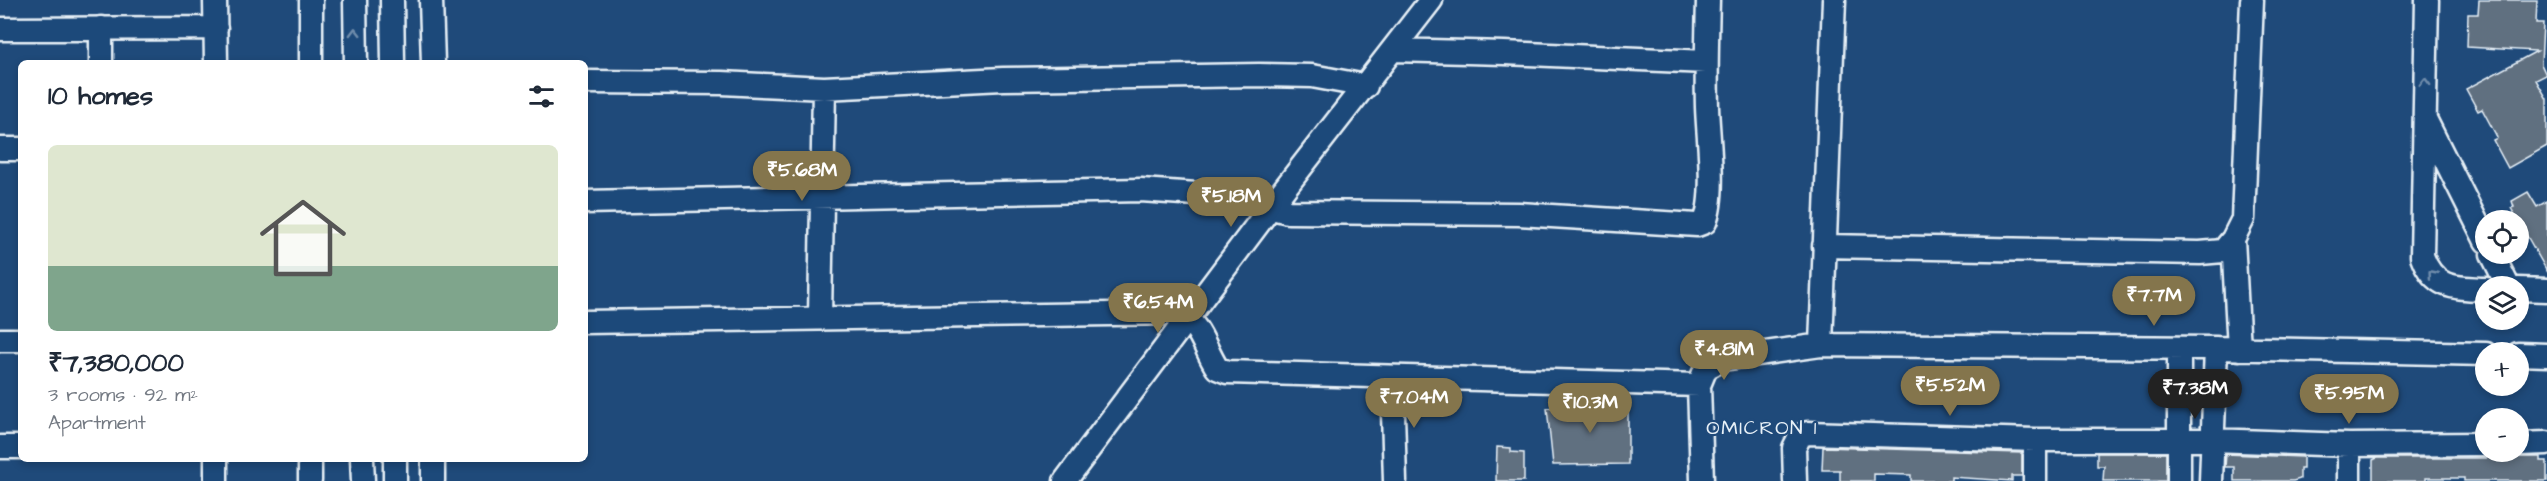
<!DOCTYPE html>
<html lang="en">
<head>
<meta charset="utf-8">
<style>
  :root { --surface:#fff; --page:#f2f2f3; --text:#1f2937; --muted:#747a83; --accent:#84754c }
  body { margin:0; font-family:"Architects Daughter",sans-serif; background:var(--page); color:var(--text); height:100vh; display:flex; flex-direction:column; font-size:22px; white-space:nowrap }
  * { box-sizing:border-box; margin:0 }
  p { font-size:20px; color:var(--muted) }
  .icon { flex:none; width:33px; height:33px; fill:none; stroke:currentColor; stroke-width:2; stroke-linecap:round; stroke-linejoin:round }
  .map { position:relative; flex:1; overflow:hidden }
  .panel { position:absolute; left:18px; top:60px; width:570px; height:402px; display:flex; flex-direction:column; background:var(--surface); border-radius:9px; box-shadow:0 3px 9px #0003 }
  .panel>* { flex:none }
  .buttons { position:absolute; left:2475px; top:210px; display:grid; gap:12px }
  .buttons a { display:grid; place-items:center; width:54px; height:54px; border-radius:50%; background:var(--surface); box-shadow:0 3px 9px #0003; font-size:30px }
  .price { position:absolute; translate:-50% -51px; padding:0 14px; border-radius:21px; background:var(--accent); color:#fff; font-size:20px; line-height:39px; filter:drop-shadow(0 2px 3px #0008) }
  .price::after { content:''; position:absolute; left:50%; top:36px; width:18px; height:14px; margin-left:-9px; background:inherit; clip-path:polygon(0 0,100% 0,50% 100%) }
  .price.on { background:#222; color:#fff }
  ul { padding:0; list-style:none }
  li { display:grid; align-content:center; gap:12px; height:318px; padding:0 30px }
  li span { display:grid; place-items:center; height:186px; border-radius:9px; color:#555 }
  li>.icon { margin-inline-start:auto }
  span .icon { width:108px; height:108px; fill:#fffc; stroke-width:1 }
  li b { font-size:26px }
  h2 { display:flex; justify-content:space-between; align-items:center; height:72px; padding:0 30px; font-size:26px }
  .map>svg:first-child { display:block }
</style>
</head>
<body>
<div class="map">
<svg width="2547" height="481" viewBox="0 0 2547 481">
  <rect width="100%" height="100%" fill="#1f4a7a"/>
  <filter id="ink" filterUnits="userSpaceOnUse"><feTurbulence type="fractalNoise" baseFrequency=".0167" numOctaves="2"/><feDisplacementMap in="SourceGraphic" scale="12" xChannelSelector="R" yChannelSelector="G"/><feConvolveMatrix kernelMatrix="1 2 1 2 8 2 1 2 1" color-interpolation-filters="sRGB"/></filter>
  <g filter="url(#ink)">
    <path fill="#606f80" stroke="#e8f1f8" stroke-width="1.5" d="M 2479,0 L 2537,0 L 2536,23 L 2543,23 L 2541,64 L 2546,75 L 2536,80 L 2547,99 L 2547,146 L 2508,168 L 2493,140 L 2497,138 L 2496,135 L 2482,109 L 2478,111 L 2466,89 L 2537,51 L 2467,47 L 2468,14 L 2478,14 Z
      M 2528,192 L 2537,207 L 2547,201 L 2547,271 L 2511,208 L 2514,207 L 2512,201 Z
      M 1628,399 L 1628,464 L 1553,465 L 1547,408 Z
      M 1497,447 L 1511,448 L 1511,452 L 1524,453 L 1524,481 L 1496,481 Z
      M 1823,447 L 2022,453 L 2022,476 L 2012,476 L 2012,481 L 1951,477 L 1951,481 L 1911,481 L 1911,475 L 1874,474 L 1874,481 L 1840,481 L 1840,470 L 1822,470 Z
      M 2497,452 L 2507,452 L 2518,457 L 2540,457 L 2540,461 L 2547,461 L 2547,481 L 2464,481 L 2464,478 L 2426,478 L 2426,481 L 2373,481 L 2373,460 L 2377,458 L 2486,458 Z
      M 2097,453 L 2166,453 L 2166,481 L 2103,481 L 2104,466 L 2097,466 Z
      M 2226,454 L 2303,457 L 2303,469 L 2300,469 L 2300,479 L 2293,481 L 2234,481 L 2234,467 L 2225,467 Z"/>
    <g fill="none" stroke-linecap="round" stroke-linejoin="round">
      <g stroke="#e8f1f8" stroke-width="27">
        <path id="minor" d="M 215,0 L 216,63
          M 355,0 L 356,63
          M 392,0 L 393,63
          M 431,0 L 433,63
          M 2427,0 L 2422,256 C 2434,289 2454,288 2486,289
          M 0,29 L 216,28
          M 1393,50 L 1504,53 L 1706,62
          M 101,63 L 101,28
          M 311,63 L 311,0
          M 585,82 L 722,83 L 824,88 L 1003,79 L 1259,75 L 1312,76 L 1366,86
          M 2426,121 L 2486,241
          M 0,149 L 21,149
          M 585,202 L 1141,190 L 1224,196 L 1288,212 L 1519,214 L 1697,225 L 1705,222 C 1716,195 1708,137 1707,107 C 1706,71 1707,36 1708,0
          M 2233,239 L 2239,349
          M 1824,246 L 2200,253 L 2223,251 L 2233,239 L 2243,219 L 2252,0
          M 2492,254 L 2508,286
          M 2518,289 L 2547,290
          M 820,317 L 824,88
          M 585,322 L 1179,313 C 1201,325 1204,348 1217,368 L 1227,372 L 1699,385
          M 0,340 L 21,340
          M 1821,345 L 1834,0
          M 2179,348 L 2179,481
          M 2518,354 L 2547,355
          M 1392,378 L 1395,481
          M 2518,444 L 2547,443
          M 2349,445 L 2349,481
          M 0,447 L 21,447
          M 216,459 L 216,481
          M 362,459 L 363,481
          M 395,459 L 395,481
          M 433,459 L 433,481
          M 310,481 L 310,459
          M 1065,481 L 1285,188 L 1431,0
          M 1702,481 L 1699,385 L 1706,368 L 1723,359 L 1821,345 L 2216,348 L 2486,354
          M 1795,481 L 1794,448 L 1800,436 L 1808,433 L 2035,440 L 2212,440 L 2349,445 L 2486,444
          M 2035,481 L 2035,440
          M 2211,481 L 2216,348"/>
      </g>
      <use href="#minor" stroke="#1f4a7a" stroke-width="22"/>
    </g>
    <defs><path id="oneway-chevron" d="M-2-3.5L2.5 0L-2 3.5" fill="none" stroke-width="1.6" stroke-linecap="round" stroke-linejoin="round" transform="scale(1.5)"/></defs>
    <g stroke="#6f8dac">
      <use href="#oneway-chevron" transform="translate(355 32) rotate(-91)"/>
      <use href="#oneway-chevron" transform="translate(2425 82) rotate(-89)"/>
      <use href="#oneway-chevron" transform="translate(2432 274) rotate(-130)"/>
    </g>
  </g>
  <g text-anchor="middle" stroke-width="4.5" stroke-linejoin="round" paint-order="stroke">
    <g font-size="20" letter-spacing="1.5" fill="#e8f1f8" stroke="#1f4a7a">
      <text x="1762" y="434">OMICRON 1</text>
    </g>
  </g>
</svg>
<div class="buttons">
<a><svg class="icon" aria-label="locate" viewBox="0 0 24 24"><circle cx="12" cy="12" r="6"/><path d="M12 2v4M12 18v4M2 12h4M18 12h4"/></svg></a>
<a><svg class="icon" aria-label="layers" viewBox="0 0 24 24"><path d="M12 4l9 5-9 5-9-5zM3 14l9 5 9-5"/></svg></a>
<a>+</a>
<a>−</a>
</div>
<b class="price" style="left:802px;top:202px">₹5.68M</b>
<b class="price" style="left:1231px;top:228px">₹5.18M</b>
<b class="price" style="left:2154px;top:327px">₹7.7M</b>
<b class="price" style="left:1158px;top:334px">₹6.54M</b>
<b class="price" style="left:1724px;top:381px">₹4.81M</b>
<b class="price" style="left:1950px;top:417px">₹5.52M</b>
<b class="price on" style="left:2195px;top:420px">₹7.38M</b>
<b class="price" style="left:2349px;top:425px">₹5.95M</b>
<b class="price" style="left:1414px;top:429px">₹7.04M</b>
<b class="price" style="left:1590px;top:434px">₹10.3M</b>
<section class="panel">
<h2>10 homes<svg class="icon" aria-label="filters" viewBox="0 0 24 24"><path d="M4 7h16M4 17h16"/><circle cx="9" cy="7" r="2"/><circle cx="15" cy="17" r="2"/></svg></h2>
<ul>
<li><span style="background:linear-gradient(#dfe7d0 65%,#7fa58c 0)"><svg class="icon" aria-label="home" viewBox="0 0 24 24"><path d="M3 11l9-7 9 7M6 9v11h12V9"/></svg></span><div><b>₹7,380,000</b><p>3 rooms · 92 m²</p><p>Apartment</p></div></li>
</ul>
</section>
</div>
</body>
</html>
